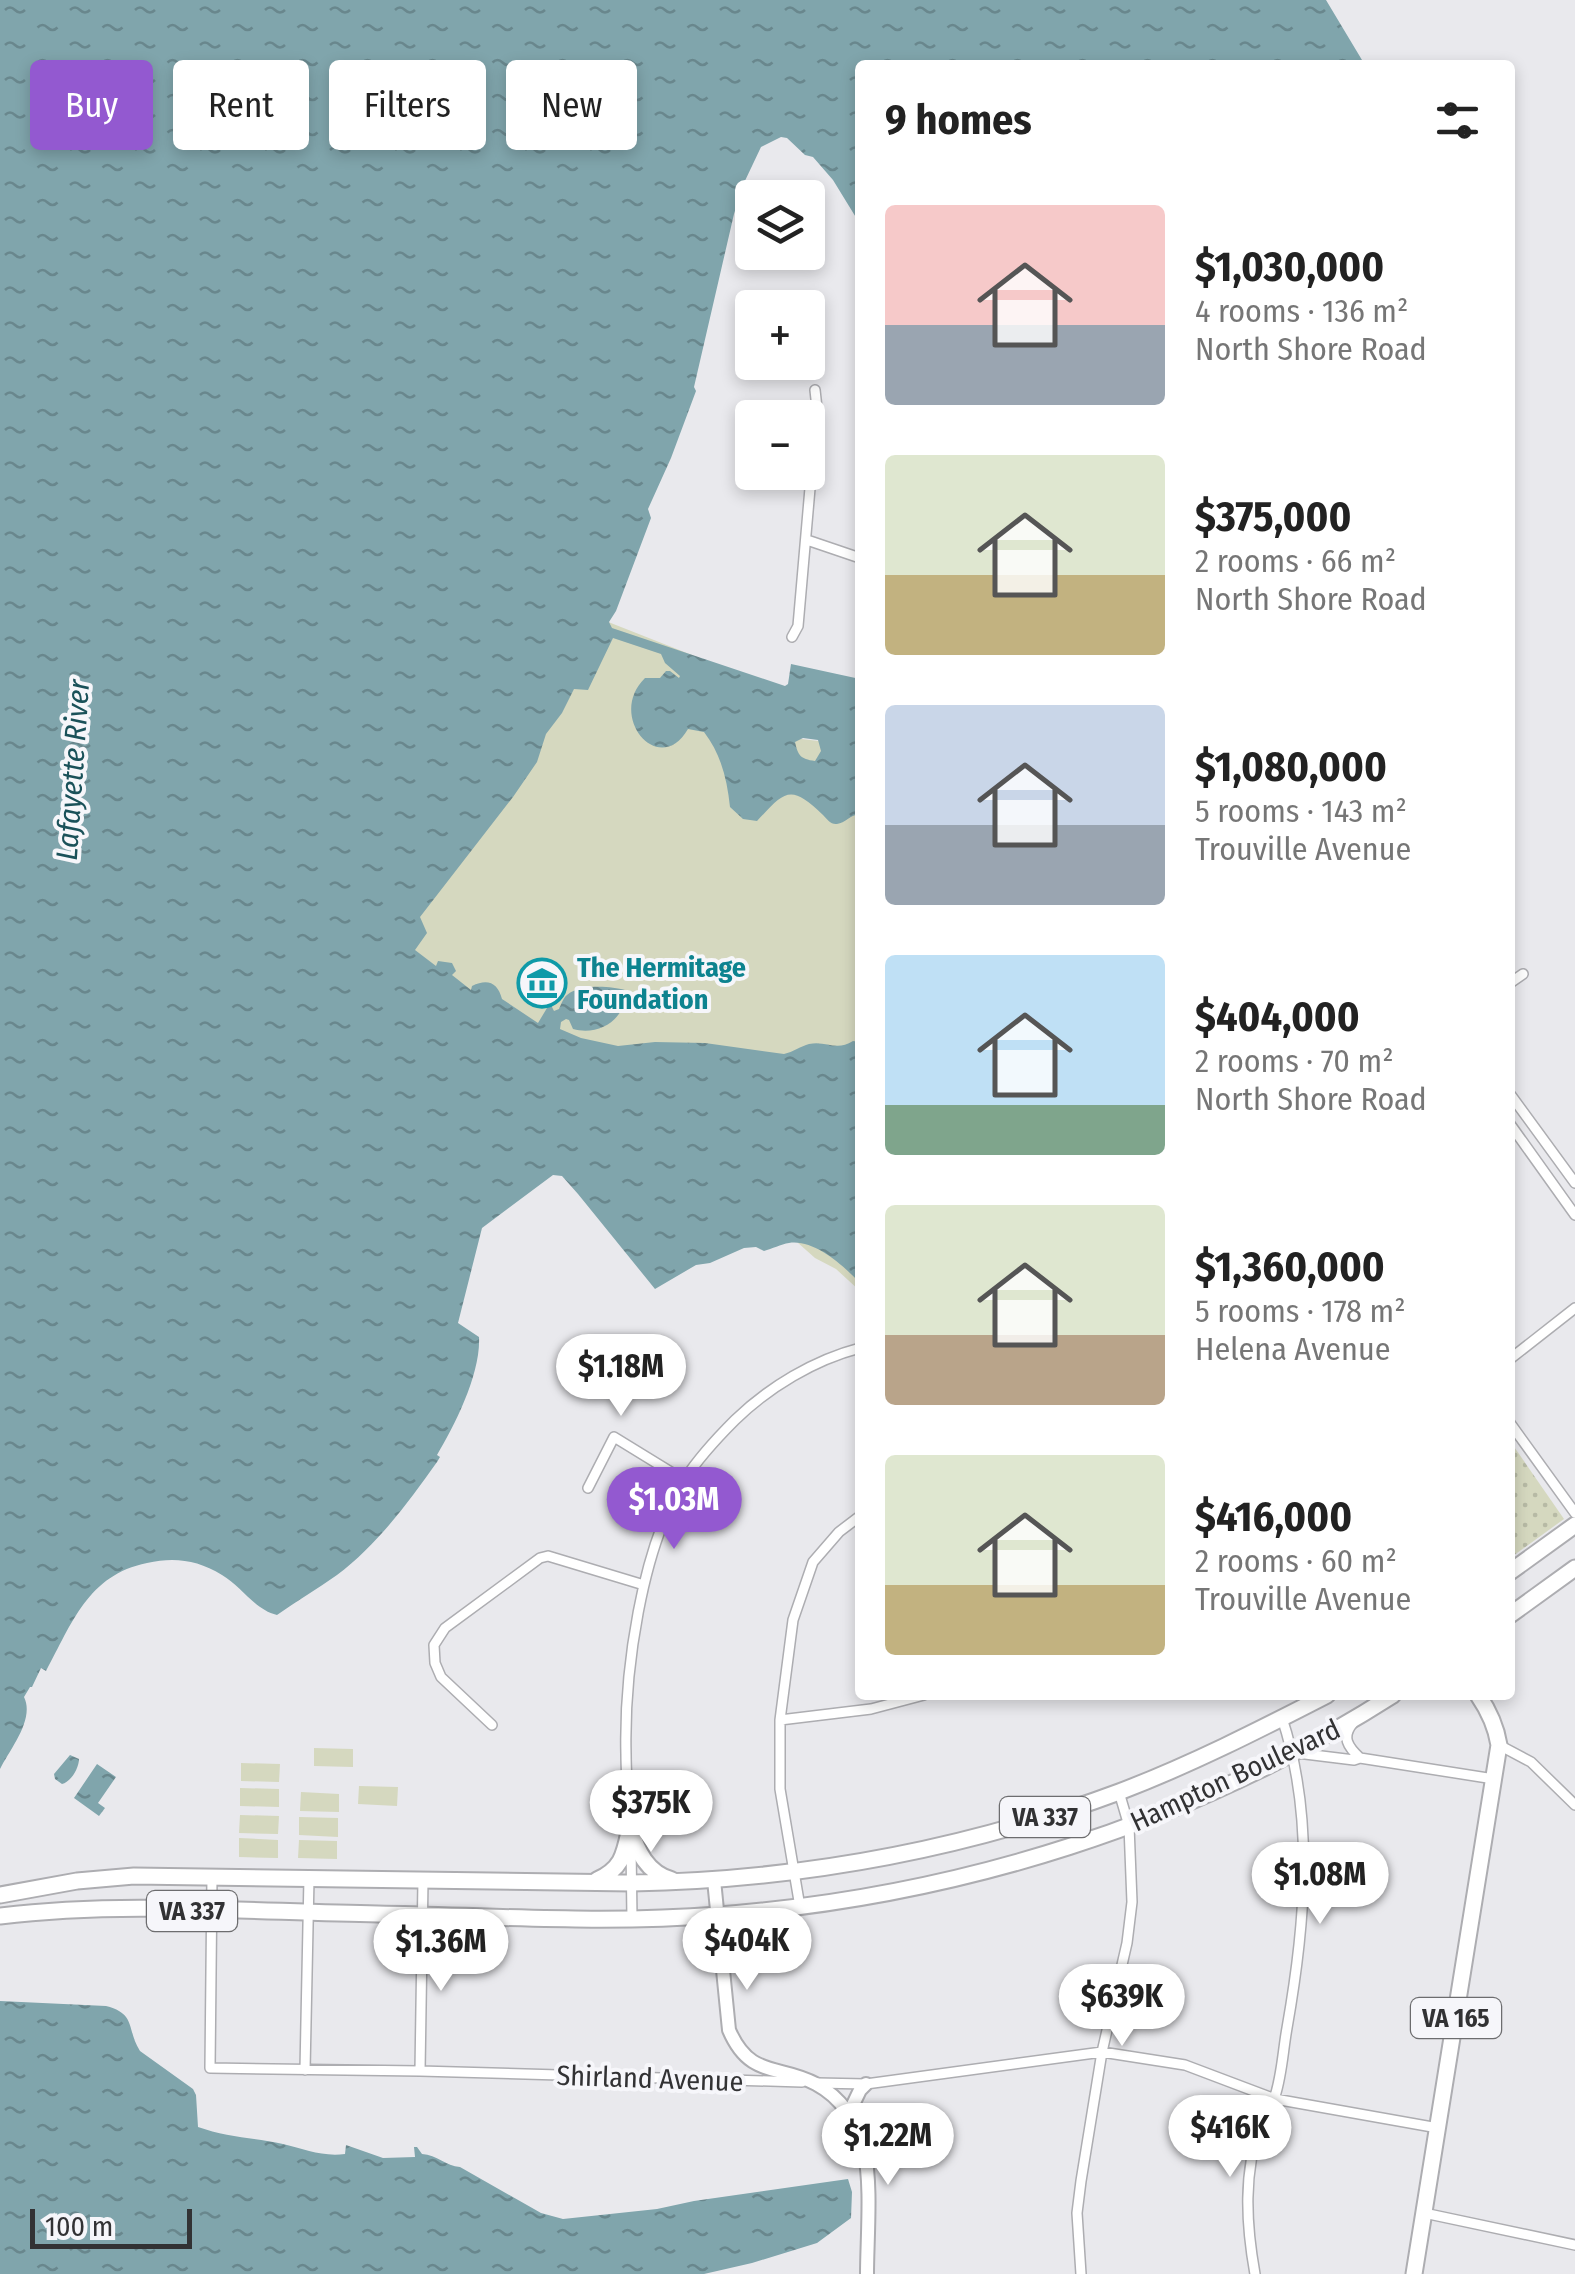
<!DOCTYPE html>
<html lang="en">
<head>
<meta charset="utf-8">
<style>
  :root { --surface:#fff; --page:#f2f2f2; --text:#222; --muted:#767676; --accent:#9359d0 }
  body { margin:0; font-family:"Fira Sans Condensed",sans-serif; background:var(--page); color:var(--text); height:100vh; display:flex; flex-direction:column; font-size:38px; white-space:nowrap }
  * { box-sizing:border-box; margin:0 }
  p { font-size:32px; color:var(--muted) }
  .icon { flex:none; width:55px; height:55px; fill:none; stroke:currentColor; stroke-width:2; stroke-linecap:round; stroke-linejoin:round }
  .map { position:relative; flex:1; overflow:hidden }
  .details { position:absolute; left:855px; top:60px; width:660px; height:1640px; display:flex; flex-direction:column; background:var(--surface); border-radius:10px; box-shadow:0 5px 15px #0003 }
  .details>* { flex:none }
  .hud { position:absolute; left:30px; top:60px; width:675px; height:90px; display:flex; gap:20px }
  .tools { position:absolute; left:735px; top:180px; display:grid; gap:20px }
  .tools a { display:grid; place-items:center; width:90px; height:90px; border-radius:10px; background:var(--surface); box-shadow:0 5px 15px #0003; font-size:50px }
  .scale { position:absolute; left:30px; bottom:25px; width:162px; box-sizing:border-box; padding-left:10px; border:5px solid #323234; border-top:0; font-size:28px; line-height:35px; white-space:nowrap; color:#323234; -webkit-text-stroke:8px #f6f6fa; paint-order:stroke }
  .price { position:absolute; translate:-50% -85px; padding:0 22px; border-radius:35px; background:#fff; color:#222; font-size:32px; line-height:65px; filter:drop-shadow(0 2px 5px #0008) }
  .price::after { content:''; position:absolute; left:50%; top:60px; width:30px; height:22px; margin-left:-15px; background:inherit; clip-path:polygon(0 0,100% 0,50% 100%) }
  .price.selected { background:var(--accent); color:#fff }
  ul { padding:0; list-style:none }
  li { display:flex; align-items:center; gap:30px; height:250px; padding:0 30px }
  li span { display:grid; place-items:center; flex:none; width:280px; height:200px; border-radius:10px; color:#555 }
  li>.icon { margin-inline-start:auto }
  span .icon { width:120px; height:120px; fill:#fffc; stroke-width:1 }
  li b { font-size:42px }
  h2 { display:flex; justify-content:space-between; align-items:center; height:120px; padding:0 30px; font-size:42px }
  .tag { padding:0 35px; border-radius:10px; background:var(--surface); box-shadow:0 5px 15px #0003; font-size:35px; line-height:90px }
  .tag.selected { background:var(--accent); color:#fff }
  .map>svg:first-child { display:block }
</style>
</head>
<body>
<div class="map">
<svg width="1575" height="2274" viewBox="0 0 1575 2274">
  <defs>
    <pattern id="park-dots" width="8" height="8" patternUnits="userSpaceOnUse" patternTransform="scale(2.5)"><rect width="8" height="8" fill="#d5d8bf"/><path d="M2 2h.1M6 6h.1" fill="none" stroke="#b7baa5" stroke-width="1.8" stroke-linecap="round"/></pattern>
    <pattern id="water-ripples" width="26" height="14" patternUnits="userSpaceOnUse" patternTransform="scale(2.5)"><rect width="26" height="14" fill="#80a5ac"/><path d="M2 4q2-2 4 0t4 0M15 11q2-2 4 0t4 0" fill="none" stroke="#69878d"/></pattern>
  </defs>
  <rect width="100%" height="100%" fill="#e9e9ed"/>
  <path fill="url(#park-dots)" d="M 1510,1441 L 1564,1519 L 1510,1558 Z"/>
  <path fill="#d5d8bf" d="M 588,614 L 730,670 L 785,737 L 860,746 L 860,1291 L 836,1269 L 815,1258 L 575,1045 L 149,920 Z
    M 314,1748 L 353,1749 L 353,1767 L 314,1766 Z
    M 241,1763 L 280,1764 L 279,1782 L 241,1781 Z
    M 359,1786 L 398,1787 L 397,1806 L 358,1804 Z
    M 240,1788 L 279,1789 L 279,1807 L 240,1806 Z
    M 301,1792 L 339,1794 L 339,1812 L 300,1811 Z
    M 240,1815 L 279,1816 L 278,1834 L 239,1833 Z
    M 299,1817 L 338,1818 L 338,1837 L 299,1835 Z
    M 239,1838 L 278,1840 L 278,1858 L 239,1857 Z
    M 299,1840 L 337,1841 L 337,1859 L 298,1858 Z"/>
  <path fill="url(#water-ripples)" fill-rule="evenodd" d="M 0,0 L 1326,0 L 1365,65 L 860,65 L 860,224 L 833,180 L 813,157 L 805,155 L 787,138 L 781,137 L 761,147 L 743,185 L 734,214 L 694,387 L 696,391 L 671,458 L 648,509 L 651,518 L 616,611 L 609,622 L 612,628 L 785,686 L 788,684 L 791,664 L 860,679 L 860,814 C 850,815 845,823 837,824 C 831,825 827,819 823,815 C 790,783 785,791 757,821 L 743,819 L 730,807 C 727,779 721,754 704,732 L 688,729 C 659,779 606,716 645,678 L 660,678 L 666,671 L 670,671 L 679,678 L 680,676 L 665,663 L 661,654 L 613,638 L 588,690 L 574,689 L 562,713 L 546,734 L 537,762 L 513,797 L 420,917 L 427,933 L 415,950 L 436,966 L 438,961 L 452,963 L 456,971 L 452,975 L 471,990 L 472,986 C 488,978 498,983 502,999 L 538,1023 L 547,1008 L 545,1000 L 549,1001 L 554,1011 L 559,1009 C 561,1005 563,998 567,995 C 580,984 610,986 625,990 C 627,1020 599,1036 573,1029 L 569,1020 L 566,1019 L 561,1022 L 560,1029 L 581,1038 L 618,1046 L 655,1042 L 705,1043 L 784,1054 C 793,1052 801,1046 809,1044 C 826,1040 836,1052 853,1041 L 860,1042 L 860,1283 C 844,1266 814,1239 789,1243 C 781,1244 772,1249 764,1251 L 756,1247 L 744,1248 L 710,1263 L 696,1265 L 655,1289 L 578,1194 L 562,1176 L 553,1175 L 482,1228 L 458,1323 L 479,1337 C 481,1373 455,1425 437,1455 L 440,1457 L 437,1462 C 408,1503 377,1545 337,1575 C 317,1589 297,1601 277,1615 C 255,1610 241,1586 222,1575 C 197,1560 175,1557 147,1563 C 88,1575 72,1623 46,1671 L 41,1668 L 32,1687 L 30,1687 L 24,1697 C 35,1719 10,1749 0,1769 ZM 803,738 L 818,740 L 821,751 L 815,761 C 800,759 798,755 795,742 Z
    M 70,1755 L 79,1759 C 79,1768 71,1782 62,1784 L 55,1779 L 54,1774 Z
    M 97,1764 L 116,1777 L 98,1803 L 105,1808 L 99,1816 L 74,1798 Z
    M 0,2001 L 106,2006 C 137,2014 126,2029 140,2051 L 193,2089 L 196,2095 L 198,2127 C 226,2137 255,2138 283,2144 C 305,2149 322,2157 345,2154 L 346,2145 L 383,2158 L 415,2157 L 414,2147 L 417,2147 L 422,2154 C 437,2155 446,2166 460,2167 L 541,2213 L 563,2219 L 657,2209 L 694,2201 L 848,2179 L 852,2192 L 851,2218 L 817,2243 L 752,2263 L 704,2274 L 0,2274 Z"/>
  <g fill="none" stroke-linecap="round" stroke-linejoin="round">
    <g stroke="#adadb1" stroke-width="12">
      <path id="street" d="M 807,540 L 860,558
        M 792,637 L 798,626 L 817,408 L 815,390
        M 1510,983 L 1523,974
        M 1510,1094 L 1575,1183
        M 1510,1124 L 1575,1215
        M 1510,1359 L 1575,1308
        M 1510,1423 L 1575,1513
        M 588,1488 L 614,1437 L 684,1480
        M 780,1720 L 871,1709 L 924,1695
        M 1353,1723 C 1341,1737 1348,1747 1360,1758
        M 492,1725 L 441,1677 L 435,1663 L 434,1645 L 445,1628 L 540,1558 L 548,1556 L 644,1585
        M 1499,1745 L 1531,1762 L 1575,1805
        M 1297,1753 L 1354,1760 L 1360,1758 L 1494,1779
        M 630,1831 C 629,1805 626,1780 626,1754 C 624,1673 641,1548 685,1479 C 699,1457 717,1438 735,1420 C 769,1387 814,1360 860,1348
        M 631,1846 L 632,1919
        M 212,1877 L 210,2068 L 420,2071 L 802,2082
        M 800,1907 L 780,1789 L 780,1720 L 793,1620 L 813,1562 L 839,1532 L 860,1516
        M 305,2070 L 309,1878
        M 420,2071 L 423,1880
        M 817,2083 L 866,2084 L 1102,2052 L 1185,2065 L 1275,2099 L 1438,2128
        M 1424,2213 L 1575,2245
        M 1081,2274 L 1077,2213 L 1081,2181 L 1102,2052 L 1127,1943 L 1132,1902 L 1129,1826 L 1119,1792
        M 1255,2274 C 1246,2224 1243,2172 1261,2123 C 1264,2113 1272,2106 1275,2096 C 1282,2075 1283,2050 1287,2028 C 1305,1926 1315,1818 1282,1718"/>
    </g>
    <g stroke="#adadb1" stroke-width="16">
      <path id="secondary" d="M 714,1880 L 729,2030 C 750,2079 779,2064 816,2084 C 842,2098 857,2122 864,2151 C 872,2182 867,2240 867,2274
        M 849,2113 L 860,2090 L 866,2084"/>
    </g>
    <g stroke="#adadb1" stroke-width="19">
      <path id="primary" d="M 1510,1572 L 1575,1525
        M 1510,1615 L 1575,1568
        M 630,1828 C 637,1851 647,1873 672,1880
        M 597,1880 C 621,1869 624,1856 629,1832
        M 0,1895 L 77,1881 L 134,1876 L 632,1883 C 798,1880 963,1850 1119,1792 C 1190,1765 1259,1730 1327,1695
        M 0,1916 C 124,1901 253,1912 378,1914 C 490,1916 605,1924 718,1915 C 956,1897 1191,1824 1393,1695
        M 1414,2274 L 1499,1745 C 1496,1726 1489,1711 1478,1695"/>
    </g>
    <use href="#street" stroke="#fff" stroke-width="9"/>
    <use href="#secondary" stroke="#fff" stroke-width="12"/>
    <use href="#primary" stroke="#fff" stroke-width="15"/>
  </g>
  <defs>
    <g id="museum-ring" transform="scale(2.5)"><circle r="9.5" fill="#f6f6fa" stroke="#0f9aa8" stroke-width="1.5"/><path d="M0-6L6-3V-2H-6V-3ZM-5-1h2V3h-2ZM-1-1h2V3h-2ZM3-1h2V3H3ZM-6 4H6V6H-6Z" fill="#0f9aa8"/></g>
  </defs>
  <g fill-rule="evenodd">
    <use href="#museum-ring" x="542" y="983"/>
  </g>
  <g text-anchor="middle" stroke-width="8" stroke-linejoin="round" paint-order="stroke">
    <g fill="#f6f6fa" stroke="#6d6d6f" stroke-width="2.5">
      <rect x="1000" y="1797" width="90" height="40" rx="8"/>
      <rect x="147" y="1891" width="90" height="40" rx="8"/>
      <rect x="1411" y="1998" width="90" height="40" rx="8"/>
    </g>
    <g font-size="25" font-weight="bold" fill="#323234">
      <text x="1045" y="1826">VA 337</text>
      <text x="192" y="1920">VA 337</text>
      <text x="1456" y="2027">VA 165</text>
    </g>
    <g font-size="28" font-weight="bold" fill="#0d838f" stroke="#f6f6fa" text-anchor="start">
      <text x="577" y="977">The Hermitage<tspan x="577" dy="32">Foundation</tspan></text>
    </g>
    <g font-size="28" fill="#323234" stroke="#f6f6fa">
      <text transform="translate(1235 1775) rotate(-25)" y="10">Hampton Boulevard</text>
      <text transform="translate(650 2078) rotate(2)" y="10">Shirland Avenue</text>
    </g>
    <g font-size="30" font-style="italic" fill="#1a5159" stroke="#f6f6fa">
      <text transform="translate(73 770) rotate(-86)" y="10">Lafayette River</text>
    </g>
  </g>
</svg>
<div class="tools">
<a><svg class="icon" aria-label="layers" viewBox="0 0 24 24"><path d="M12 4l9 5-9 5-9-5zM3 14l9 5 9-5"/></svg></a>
<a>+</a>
<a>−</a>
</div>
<div class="scale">100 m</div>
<b class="price" style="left:621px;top:1419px">$1.18M</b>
<b class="price selected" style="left:674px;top:1552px">$1.03M</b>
<b class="price" style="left:651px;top:1855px">$375K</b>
<b class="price" style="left:1320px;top:1927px">$1.08M</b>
<b class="price" style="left:747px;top:1993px">$404K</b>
<b class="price" style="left:441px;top:1994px">$1.36M</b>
<b class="price" style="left:1122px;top:2049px">$639K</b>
<b class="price" style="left:1230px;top:2180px">$416K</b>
<b class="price" style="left:888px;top:2188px">$1.22M</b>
<div class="hud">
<a class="tag selected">Buy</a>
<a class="tag">Rent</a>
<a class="tag">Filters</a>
<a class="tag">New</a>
</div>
<section class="details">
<h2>9 homes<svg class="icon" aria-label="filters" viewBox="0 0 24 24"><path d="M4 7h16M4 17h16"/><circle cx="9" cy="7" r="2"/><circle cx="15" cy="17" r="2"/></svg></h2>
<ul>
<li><span style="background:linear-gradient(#f6c9c9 60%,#9aa5b1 0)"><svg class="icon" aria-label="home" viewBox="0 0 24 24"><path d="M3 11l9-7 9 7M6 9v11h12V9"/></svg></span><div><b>$1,030,000</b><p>4 rooms · 136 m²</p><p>North Shore Road</p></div></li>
<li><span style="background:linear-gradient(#dfe7d0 60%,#c2b280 0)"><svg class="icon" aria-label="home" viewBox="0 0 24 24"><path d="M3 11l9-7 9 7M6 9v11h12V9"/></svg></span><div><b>$375,000</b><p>2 rooms · 66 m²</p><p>North Shore Road</p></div></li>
<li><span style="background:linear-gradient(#c9d6e8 60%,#9aa5b1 0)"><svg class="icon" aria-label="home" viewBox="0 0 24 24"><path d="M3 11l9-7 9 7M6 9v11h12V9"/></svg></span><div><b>$1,080,000</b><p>5 rooms · 143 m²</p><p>Trouville Avenue</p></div></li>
<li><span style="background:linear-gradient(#bfe0f5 75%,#7fa58c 0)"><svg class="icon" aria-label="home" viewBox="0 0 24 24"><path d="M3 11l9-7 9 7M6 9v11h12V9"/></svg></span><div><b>$404,000</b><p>2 rooms · 70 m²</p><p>North Shore Road</p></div></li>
<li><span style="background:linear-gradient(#dfe7d0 65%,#b9a48a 0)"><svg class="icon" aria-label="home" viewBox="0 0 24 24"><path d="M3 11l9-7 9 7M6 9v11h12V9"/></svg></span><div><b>$1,360,000</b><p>5 rooms · 178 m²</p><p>Helena Avenue</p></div></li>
<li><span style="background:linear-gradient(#dfe7d0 65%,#c2b280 0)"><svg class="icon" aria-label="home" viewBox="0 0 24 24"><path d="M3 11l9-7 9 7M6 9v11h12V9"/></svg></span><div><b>$416,000</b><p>2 rooms · 60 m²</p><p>Trouville Avenue</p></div></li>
</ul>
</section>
</div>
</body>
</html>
